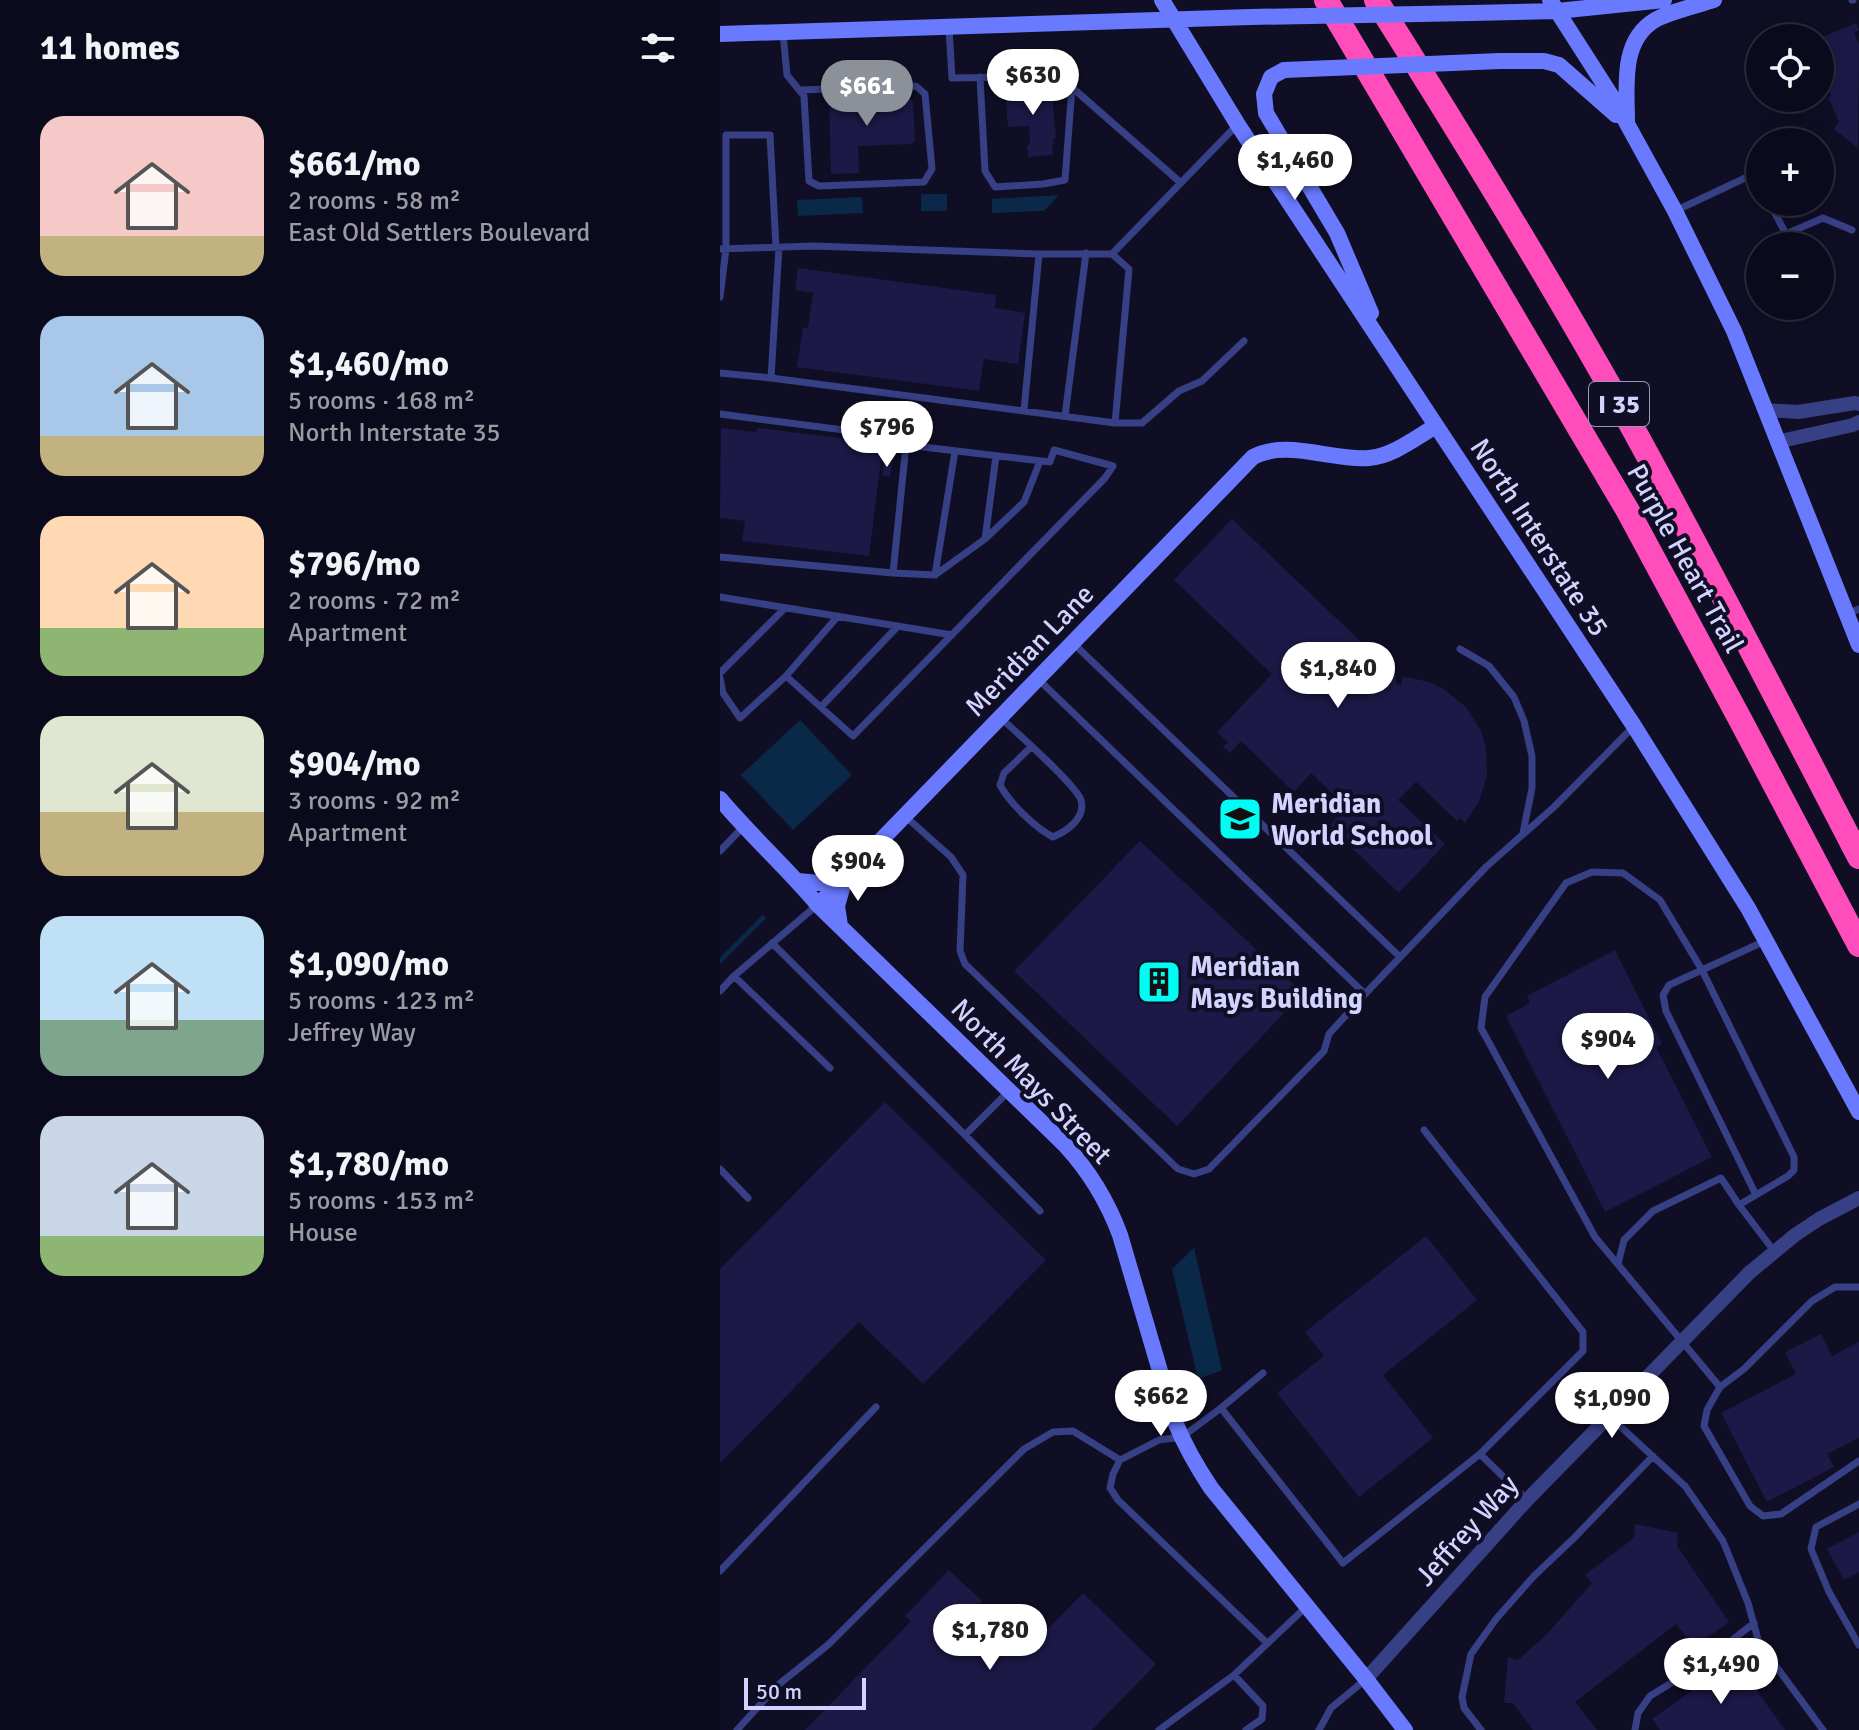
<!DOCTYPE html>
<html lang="en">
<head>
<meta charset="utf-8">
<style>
  :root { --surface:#0b0a1c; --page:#141325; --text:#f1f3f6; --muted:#9a9aa3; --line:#2b2b3b; --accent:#8c9099 }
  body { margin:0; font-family:Signika,sans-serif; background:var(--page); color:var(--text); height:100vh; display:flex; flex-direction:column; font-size:30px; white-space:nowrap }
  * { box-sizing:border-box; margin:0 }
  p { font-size:26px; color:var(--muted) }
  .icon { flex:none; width:44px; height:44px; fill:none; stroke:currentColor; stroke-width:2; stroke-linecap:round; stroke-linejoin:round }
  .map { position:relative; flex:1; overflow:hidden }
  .details { display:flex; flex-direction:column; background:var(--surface); width:720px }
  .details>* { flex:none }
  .tools { position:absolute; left:1026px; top:24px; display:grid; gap:16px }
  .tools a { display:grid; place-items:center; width:88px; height:88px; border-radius:50%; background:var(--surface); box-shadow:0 4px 20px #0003,0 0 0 2px var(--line); font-size:40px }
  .scale { position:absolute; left:24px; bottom:20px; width:122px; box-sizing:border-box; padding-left:8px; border:4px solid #d2d3ff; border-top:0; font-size:22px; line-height:28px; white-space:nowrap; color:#d2d3ff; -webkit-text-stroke:6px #0f0e25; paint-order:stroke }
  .price { position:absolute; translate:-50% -68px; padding:0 18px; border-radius:28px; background:#fff; color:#222; font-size:26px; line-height:52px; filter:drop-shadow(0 2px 4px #0008) }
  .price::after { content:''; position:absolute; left:50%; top:48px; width:24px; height:18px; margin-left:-12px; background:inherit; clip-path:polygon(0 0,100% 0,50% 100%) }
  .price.selected { background:var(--accent); color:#fff }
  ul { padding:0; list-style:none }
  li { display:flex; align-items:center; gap:24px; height:200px; padding:0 40px }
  li span { display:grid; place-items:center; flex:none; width:224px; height:160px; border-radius:24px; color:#555 }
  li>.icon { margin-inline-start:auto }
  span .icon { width:96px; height:96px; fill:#fffc; stroke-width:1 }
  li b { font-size:34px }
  h2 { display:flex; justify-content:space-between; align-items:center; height:96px; padding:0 40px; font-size:34px }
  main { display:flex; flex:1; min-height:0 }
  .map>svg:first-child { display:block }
</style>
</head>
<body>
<main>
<section class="details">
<h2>11 homes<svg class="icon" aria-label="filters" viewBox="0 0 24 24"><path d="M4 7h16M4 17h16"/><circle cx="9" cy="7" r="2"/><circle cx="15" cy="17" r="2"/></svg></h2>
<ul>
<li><span style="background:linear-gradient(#f6c9c9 75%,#c2b280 0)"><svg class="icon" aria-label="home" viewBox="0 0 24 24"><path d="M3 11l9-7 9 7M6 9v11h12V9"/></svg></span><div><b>$661/mo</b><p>2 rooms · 58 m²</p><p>East Old Settlers Boulevard</p></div></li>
<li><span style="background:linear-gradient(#a9c7e8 75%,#c2b280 0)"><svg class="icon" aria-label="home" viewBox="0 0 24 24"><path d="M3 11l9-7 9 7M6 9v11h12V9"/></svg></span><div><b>$1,460/mo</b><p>5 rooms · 168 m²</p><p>North Interstate 35</p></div></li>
<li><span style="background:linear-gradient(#ffd9b3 70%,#8fb573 0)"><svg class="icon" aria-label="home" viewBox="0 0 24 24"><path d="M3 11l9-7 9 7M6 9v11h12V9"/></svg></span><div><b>$796/mo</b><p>2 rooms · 72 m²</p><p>Apartment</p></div></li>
<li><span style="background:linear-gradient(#dfe7d0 60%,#c2b280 0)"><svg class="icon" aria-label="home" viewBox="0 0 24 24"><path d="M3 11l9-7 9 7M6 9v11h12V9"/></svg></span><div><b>$904/mo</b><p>3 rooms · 92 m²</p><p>Apartment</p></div></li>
<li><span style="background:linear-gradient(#bfe0f5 65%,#7fa58c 0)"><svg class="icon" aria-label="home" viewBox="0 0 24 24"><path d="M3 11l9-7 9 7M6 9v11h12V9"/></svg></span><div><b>$1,090/mo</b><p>5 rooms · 123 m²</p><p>Jeffrey Way</p></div></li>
<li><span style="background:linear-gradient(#c9d6e8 75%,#8fb573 0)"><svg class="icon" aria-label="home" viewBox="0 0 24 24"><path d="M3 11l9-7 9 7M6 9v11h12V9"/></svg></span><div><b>$1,780/mo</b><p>5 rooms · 153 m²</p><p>House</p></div></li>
</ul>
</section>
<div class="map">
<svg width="1139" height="1730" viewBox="0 0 1139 1730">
  <rect width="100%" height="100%" fill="#0f0e25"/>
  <path fill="#0a2948" d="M 201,194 L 227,194 L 227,211 L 201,211 Z
    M 339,195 L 324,211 L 272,213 L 272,199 Z
    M 142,197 L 143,213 L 78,216 L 77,200 Z
    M 80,720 L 132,775 L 73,830 L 21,775 Z
    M 474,1248 L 502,1370 L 478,1379 L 452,1269 Z"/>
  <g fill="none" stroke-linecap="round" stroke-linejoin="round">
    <path stroke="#0a2948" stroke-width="5" d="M 0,961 L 43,918"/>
  </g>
  <path fill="#1c1947" d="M 1136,23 L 1139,30 L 1134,32 L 1139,44 L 1138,148 L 1114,129 L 1119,122 L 1108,97 L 1111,96 L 1105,82 L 1100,85 L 1100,38 Z
    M 331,87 L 336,138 L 333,139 L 334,143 L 332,144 L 333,155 L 308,157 L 307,145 L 310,145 L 309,126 L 288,127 L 285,90 Z
    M 112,95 L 133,95 L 139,100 L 189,98 L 193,101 L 195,141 L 190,144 L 138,146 L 139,173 L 111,174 L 109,99 Z
    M 78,268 L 276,295 L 275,308 L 305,313 L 298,364 L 264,359 L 259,391 L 77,367 L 83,327 L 88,328 L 93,293 L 75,290 Z
    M 1,428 L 36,432 L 37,428 L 163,443 L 149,556 L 22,541 L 25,521 L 0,518 Z
    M 166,451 L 175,453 L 174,460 L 165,458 Z
    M 164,461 L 172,462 L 170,477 L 162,476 Z
    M 512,519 L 676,675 L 676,684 L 681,685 L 682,677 L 691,678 L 709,682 L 725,690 L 746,707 L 761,731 L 766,748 L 767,776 L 759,802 L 745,823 L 740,818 L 737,821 L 696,782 L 678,800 L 725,844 L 679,893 L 609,826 L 627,808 L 591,773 L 574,792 L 521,741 L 510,753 L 503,747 L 508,742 L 497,732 L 552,674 L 454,580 Z
    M 420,841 L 583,993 L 457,1126 L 294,971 Z
    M 895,950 L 942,1044 L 936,1047 L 992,1157 L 885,1212 L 786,1016 L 810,1003 L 807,996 Z
    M 165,1102 L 326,1260 L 203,1384 L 139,1322 L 0,1463 L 0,1269 Z
    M 706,1236 L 757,1300 L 663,1375 L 713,1438 L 639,1497 L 557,1393 L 604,1356 L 585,1332 Z
    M 1101,1334 L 1112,1356 L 1139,1342 L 1139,1438 L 1107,1454 L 1114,1467 L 1047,1502 L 1001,1413 L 1076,1374 L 1065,1352 Z
    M 915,1524 L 958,1533 L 957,1546 L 1009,1622 L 974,1647 L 956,1624 L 855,1702 L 877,1730 L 813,1730 L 793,1703 L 784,1703 L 788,1657 L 798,1660 L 827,1634 L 872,1583 L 865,1575 L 914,1538 Z
    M 1139,1532 L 1139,1572 L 1124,1580 L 1107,1549 Z
    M 229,1570 L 262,1601 L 259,1604 L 307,1650 L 363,1593 L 436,1664 L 372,1730 L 85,1730 L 191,1621 L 185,1616 Z
    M 1015,1660 L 1065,1730 L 940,1730 L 932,1719 Z"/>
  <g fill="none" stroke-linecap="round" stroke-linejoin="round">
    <path stroke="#373f85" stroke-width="7" d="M 1132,0 L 1133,0
      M 229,28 L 232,78 L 339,76 L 461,183
      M 63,33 L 67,75 L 84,96 L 89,181 L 99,186 L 204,182 L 212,169 L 205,94 L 196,86 L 80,90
      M 260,77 L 265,171 L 275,187 L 323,184 L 345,180 L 352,87
      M 1049,202 L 1066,234 L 1103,218 L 1132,230
      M 955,211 L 1040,171
      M 59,247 L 51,378 L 395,423 L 422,423 L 459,391 L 482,381 L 524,341
      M 0,249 L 94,246 L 319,254 L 392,254 L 516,126
      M 392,254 L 409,269 L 395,423
      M 0,297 L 6,249 L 6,135 L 50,135 L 56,247
      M 0,373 L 51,378
      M 304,410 L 319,254
      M 0,414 L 186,438 L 186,445 L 330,462 L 334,450 L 393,466 L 385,478 L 133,736 L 66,676 L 20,718 L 3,693 L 0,678
      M 345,416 L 366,253
      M 235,451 L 215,575 L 265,539 L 276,456
      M 265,539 L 304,502 L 320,461
      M 0,557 L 173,573 L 186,445
      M 173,573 L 215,575
      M 0,597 L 232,635
      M 1127,614 L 1139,609
      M 353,643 L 680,957
      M 740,649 L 769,666 L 794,697 L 804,721 L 812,756 L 812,788 L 803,833
      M 0,673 L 65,608
      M 66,676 L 118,616
      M 318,679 L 645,994 L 766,867 L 834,807 L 914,726
      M 101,707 L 178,626
      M 282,719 C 297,733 356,785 361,800 C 366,818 347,831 333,837 C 315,828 289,802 280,785 L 284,773 L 311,747
      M 186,817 L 231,857 L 243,875 L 240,951 L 245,964 L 458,1169 L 474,1174 L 489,1169 L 604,1051 L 609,1034 L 645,994
      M 0,851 L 23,827
      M 1045,941 L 982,970 L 940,900 L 903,873 L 872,872 L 846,883 L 765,997 L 761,1028 L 875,1237 L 1000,1387 L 1024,1369 L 1092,1301 L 1115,1287 L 1139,1287
      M 52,943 L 245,1135 L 289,1091
      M 14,976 L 110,1068
      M 0,991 L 14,976 L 96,906
      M 704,1130 L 863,1332 L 863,1351 L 760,1454 L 807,1500
      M 245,1135 L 320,1211
      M 0,1169 L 28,1198
      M 1036,1195 L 946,1011 L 943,995 L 949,985 L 982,970 L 1074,1157 L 1074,1170 L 1068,1176 L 1019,1205 L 1054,1251
      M 898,1264 L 904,1240 L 933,1211 L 1001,1178 L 1019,1205
      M 1000,1387 L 987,1410 L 984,1426 L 1030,1506 L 1043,1516 L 1061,1514 L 1139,1461
      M 501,1408 L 543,1373
      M 889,1416 L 965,1486 L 1003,1541 L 1028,1603 L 1039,1643 L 1103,1730
      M 1139,1504 L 1096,1527 L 1091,1549 L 1109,1592 L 1139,1645
      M 0,1571 L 156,1407
      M 547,1643 L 398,1500 L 390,1488 L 393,1474 L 400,1460 L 439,1440 L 462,1437 L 501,1408 L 623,1563 L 760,1454
      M 514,1675 L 543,1706 L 542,1719 L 526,1730
      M 17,1730 L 58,1685 L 109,1644 L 304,1449 L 333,1432 L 353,1431 L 400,1460
      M 439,1730 L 514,1675 L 586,1607
      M 599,1730 L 611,1708 L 645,1680
      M 761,1730 L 744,1708 L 742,1697 L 751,1654 L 776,1619 L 814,1576 L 854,1538 L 933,1456
      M 915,1730 L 918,1713 L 930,1696 L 979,1666 L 1034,1623"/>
    <path stroke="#373f85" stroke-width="14" d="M 1045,410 L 1078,412 L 1135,403 L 1139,404
      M 1057,442 L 1133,425 L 1139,422
      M 646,1679 L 807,1500 L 1029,1273 L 1075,1235 L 1099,1219 L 1139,1198"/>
    <path stroke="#697aff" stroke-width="16" d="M 442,0 L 518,125 L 914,726 L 1028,908 L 1139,1112
      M 830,0 L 894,100 L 955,211 L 1014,331 L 1139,645
      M 752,13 L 837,11 L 944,0
      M 0,34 L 531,17
      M 780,61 L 824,61 L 839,65 L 896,115
      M 564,70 L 551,77 L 544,94 L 546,113 L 617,233 L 651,313
      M 907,122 C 907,87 900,41 935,20 C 951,11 976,6 994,0
      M 0,799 C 31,836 67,868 98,905 L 345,1145 C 370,1172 387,1200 400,1235 L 455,1422 C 465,1446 477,1467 491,1488 L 646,1679 L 685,1730
      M 78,881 L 99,883 L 125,878 L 117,906 L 120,926
      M 98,905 L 533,457 C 566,439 613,461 649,458 C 673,456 695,438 716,426"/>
    <path stroke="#ff4dbb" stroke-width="24" d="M 606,0 L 908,511 L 1021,721 L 1139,945
      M 656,0 C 740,133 822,266 899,403 C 982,553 1060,705 1139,857"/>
    <path stroke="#697aff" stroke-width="16" d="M 531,17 L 752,13
      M 564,70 L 780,61"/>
  </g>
  <defs>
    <g id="school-square" transform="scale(2.3)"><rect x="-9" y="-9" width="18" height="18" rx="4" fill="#00fdf3" stroke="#0f0e25"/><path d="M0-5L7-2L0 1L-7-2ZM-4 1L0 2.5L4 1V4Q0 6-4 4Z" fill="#111"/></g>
    <g id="building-square" transform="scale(2.3)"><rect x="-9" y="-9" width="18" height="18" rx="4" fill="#00fdf3" stroke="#0f0e25"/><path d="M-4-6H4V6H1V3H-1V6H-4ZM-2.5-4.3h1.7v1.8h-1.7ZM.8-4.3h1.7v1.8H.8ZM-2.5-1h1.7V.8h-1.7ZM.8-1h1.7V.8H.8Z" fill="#111"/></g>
  </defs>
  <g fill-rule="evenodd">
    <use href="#school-square" x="520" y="819"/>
    <use href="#building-square" x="439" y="982"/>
  </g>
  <g text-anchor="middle" stroke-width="8" stroke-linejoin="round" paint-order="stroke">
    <rect fill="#0f0e25" stroke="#9898be" stroke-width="2" x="869" y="382" width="60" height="44" rx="6"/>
    <g font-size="26" font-weight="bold" fill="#d2d3ff">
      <text x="899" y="413">I 35</text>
    </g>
    <g font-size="28" fill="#d2d3ff" stroke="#0f0e25">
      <text transform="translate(820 537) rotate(57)" y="10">North Interstate 35</text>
      <text transform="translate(966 558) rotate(61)" y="10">Purple Heart Trail</text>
      <text transform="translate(309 650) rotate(-46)" y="10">Meridian Lane</text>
      <text transform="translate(312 1081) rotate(46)" y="10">North Mays Street</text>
      <text transform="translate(746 1530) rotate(-48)" y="10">Jeffrey Way</text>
    </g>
    <g font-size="28" font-weight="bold" fill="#d2d3ff" stroke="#0f0e25" text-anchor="start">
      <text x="551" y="813">Meridian<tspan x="551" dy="32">World School</tspan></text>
      <text x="470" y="976">Meridian<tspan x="470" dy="32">Mays Building</tspan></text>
    </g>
  </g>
</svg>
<div class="tools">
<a><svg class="icon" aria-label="locate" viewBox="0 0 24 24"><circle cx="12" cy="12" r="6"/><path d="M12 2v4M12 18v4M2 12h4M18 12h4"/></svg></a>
<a>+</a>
<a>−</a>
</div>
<div class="scale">50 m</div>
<b class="price" style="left:313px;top:117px">$630</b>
<b class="price selected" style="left:147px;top:128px">$661</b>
<b class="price" style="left:575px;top:202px">$1,460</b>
<b class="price" style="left:167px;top:469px">$796</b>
<b class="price" style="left:618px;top:710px">$1,840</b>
<b class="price" style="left:138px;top:903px">$904</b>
<b class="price" style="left:888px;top:1081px">$904</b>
<b class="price" style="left:441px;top:1438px">$662</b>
<b class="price" style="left:892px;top:1440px">$1,090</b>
<b class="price" style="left:270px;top:1672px">$1,780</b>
<b class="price" style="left:1001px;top:1706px">$1,490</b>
</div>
</main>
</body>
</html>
